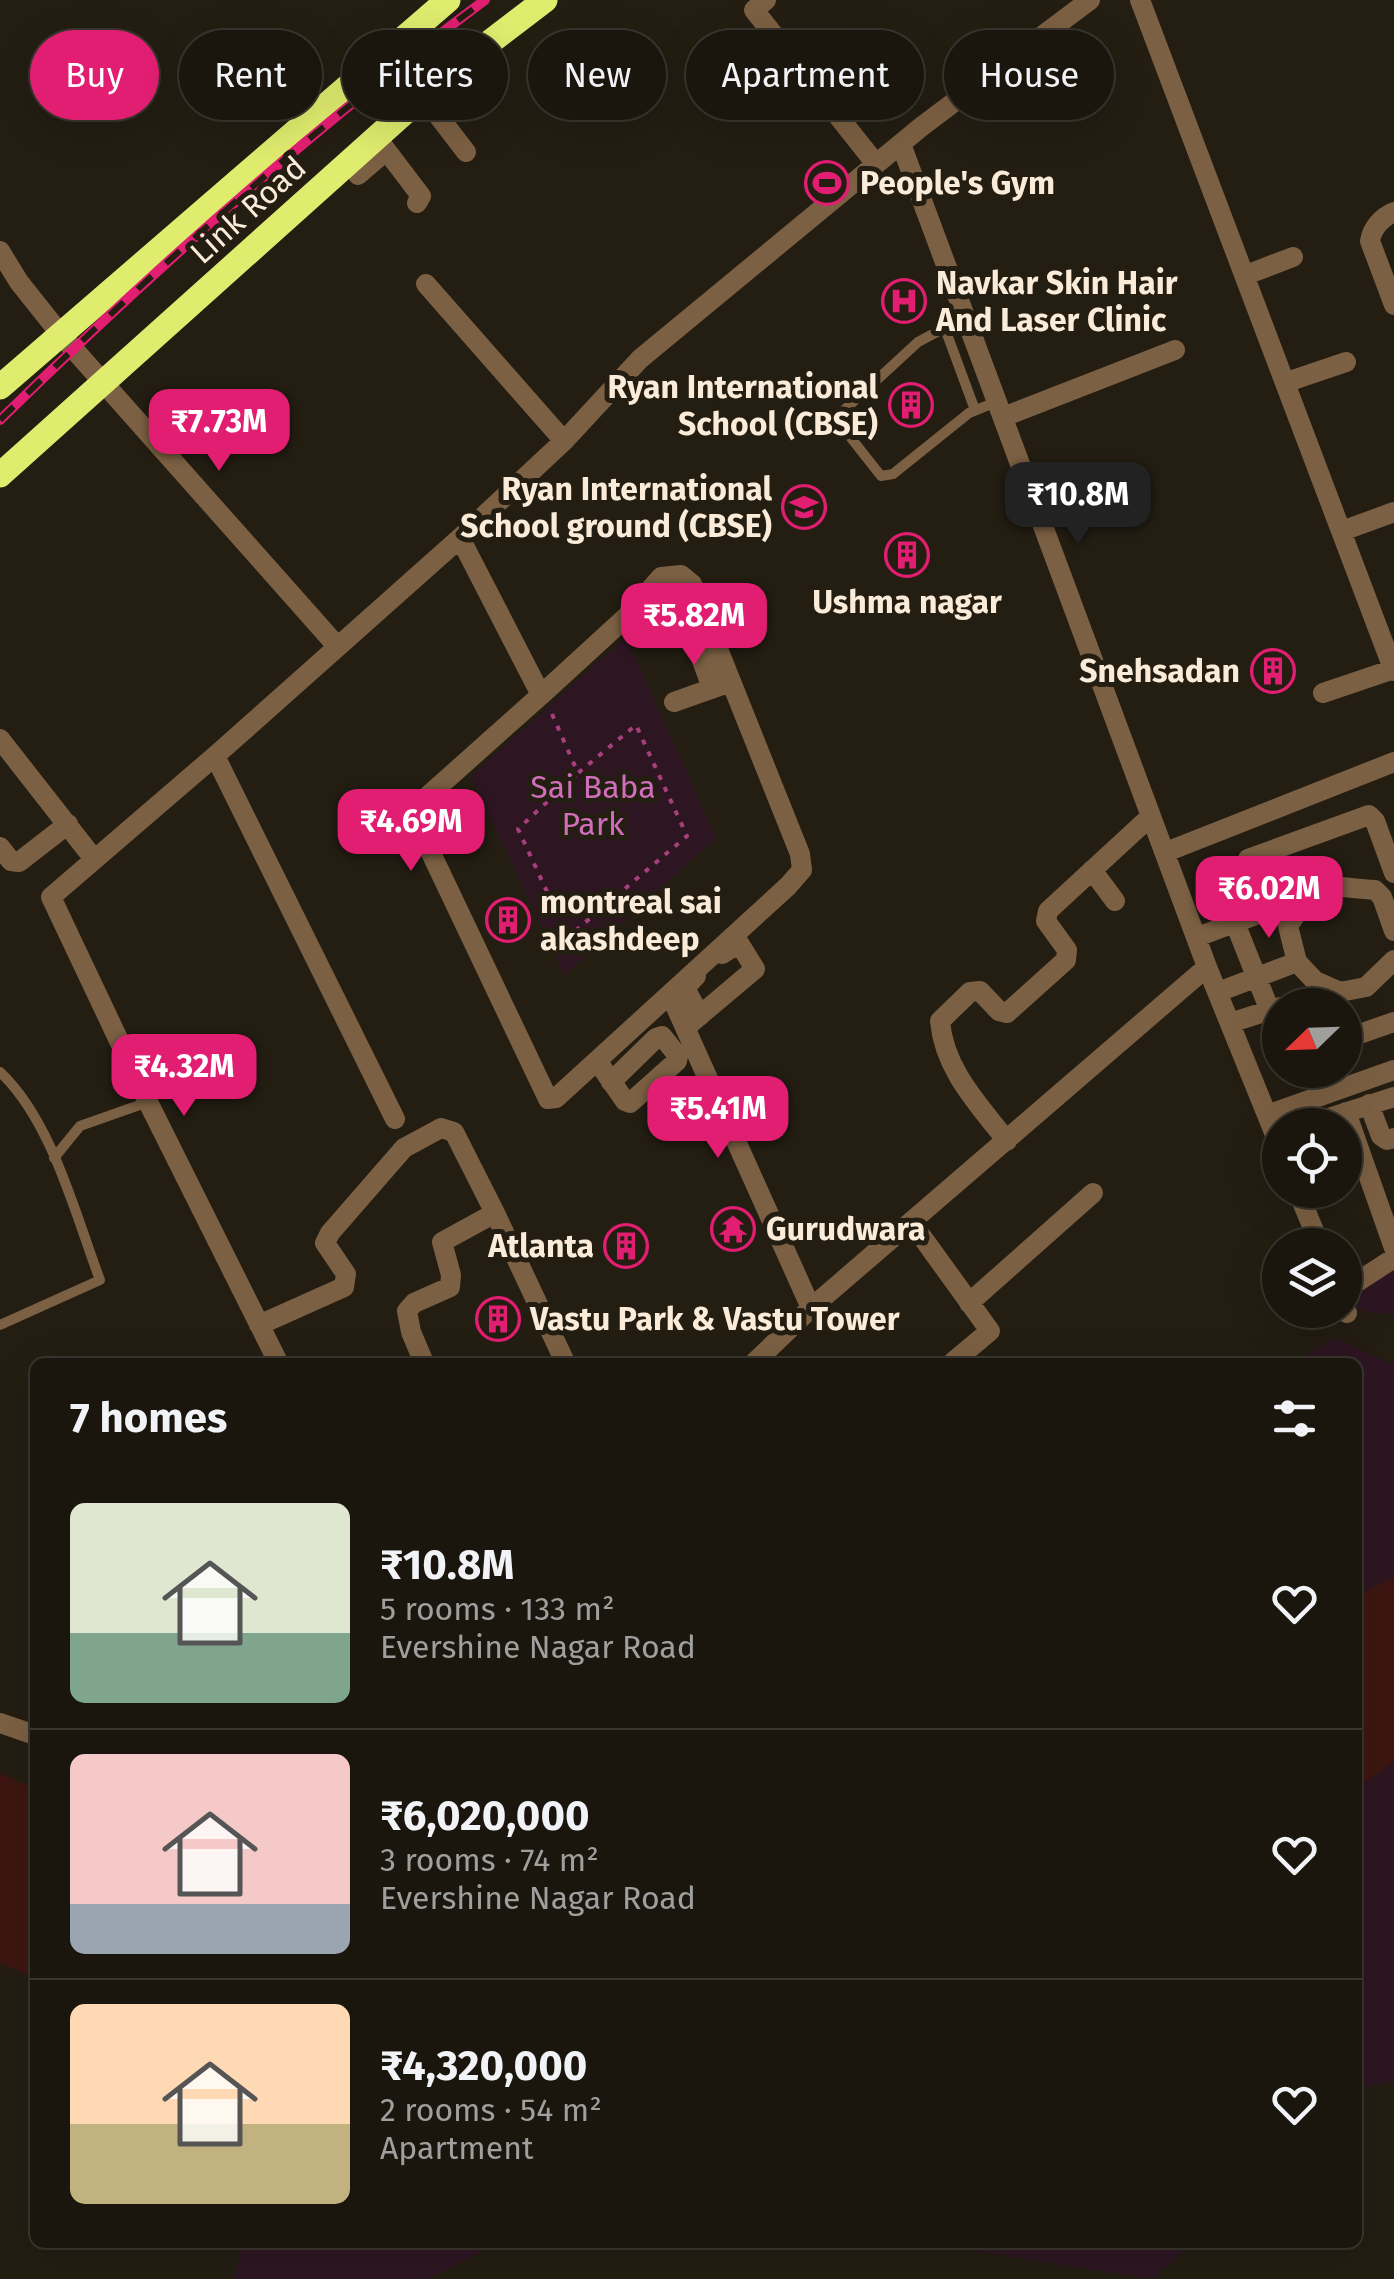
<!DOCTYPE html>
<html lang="en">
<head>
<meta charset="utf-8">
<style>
  :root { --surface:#1a160e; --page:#27231c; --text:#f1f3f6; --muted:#9f9f9e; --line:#38352e; --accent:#e11e71 }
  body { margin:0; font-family:"Fira Sans",sans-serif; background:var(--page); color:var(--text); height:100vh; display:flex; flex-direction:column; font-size:38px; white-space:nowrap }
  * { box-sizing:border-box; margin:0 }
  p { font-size:32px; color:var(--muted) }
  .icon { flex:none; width:55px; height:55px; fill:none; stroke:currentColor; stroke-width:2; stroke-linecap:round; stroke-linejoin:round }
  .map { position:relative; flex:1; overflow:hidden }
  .sheet { position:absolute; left:30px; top:1358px; width:1332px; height:890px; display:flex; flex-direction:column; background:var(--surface); border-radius:15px; box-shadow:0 10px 40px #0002,0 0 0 2px var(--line) }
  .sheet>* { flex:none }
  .top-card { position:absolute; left:30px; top:30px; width:1335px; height:90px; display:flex; gap:20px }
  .needle { width:65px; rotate:247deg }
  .fabs { position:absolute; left:1262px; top:988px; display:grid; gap:20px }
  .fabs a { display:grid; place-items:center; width:100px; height:100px; border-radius:50%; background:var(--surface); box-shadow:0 10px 40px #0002,0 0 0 2px var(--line); font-size:50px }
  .price { position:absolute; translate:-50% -85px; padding:0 22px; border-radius:20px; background:var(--accent); color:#fff; font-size:32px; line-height:65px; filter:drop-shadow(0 2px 5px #0008) }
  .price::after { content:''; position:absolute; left:50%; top:60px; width:30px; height:22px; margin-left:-15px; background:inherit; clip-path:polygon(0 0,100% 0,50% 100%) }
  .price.selected { background:#222; color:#fff }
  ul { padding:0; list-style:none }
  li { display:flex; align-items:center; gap:30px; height:250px; padding:0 40px }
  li+li { border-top:2px solid var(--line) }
  li span { display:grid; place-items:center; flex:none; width:280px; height:200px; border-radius:15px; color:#555 }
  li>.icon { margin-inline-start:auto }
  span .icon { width:120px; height:120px; fill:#fffc; stroke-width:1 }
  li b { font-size:42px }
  h2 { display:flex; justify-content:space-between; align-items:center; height:120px; padding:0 40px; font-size:42px }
  .chip { padding:0 35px; border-radius:45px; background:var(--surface); box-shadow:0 10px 40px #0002,0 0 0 2px var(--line); font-size:35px; line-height:90px }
  .chip.selected { background:var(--accent); color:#fff }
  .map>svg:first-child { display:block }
</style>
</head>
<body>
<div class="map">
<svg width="1394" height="2279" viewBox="0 0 1394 2279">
  <rect width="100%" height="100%" fill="#231d12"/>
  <path fill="#2d1622" d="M 626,637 L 716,838 L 564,975 L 471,776 Z
    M 1394,1268 L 1394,1314 L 1373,1313 L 1356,1308 L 1350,1296 Z
    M 1334,1338 L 1394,1365 L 1394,1577 L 1358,1595 L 1358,1362 L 1295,1362 Z
    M 1394,1762 L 1394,2081 L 1358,2088 L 1358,1787 Z
    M 244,2243 L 244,2242 L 625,2243 L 592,2250 L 531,2245 L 486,2249 L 427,2279 L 233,2279 Z
    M 927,2243 L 1191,2243 L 1153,2279 Z"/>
  <path fill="#3d1611" d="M 1394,1577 L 1394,1762 L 1358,1787 L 1358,1595 Z
    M 0,1773 L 35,1789 L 35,1978 L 0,1963 Z"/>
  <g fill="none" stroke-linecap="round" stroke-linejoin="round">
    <path stroke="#a83f7d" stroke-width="4" stroke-dasharray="5 8" stroke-linecap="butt" d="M 552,714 L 578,773 L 636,725 L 687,836 L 568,937 L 518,829 L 578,773"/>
    <path stroke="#7c6043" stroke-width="10" d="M 965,317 L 918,342 L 841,413 L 840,424 L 881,476 L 893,474 L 969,413 L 996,402
      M 944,326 L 975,410
      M 0,1072 C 52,1121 75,1214 100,1280 L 0,1325
      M 54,1158 L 80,1126 L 148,1102"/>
    <path stroke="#7c6043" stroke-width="20" d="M 766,0 L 754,10 L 876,164
      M 1140,0 L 1394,671
      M 423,96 L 466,152
      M 377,138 L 421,196 L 417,203
      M 901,144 L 1207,967 L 1280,1147
      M 358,175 L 386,151
      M 1394,212 C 1382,217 1372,228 1370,241 L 1394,305
      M 0,251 L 19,282 L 62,336 L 337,646
      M 1246,275 L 1293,257
      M 426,284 L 564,441
      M 1287,382 L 1346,362
      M 1003,417 L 1175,350
      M 1342,531 L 1394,512
      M 460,538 L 541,695 L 624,619 L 661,577 L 681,575 L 692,584 L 800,854 L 802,870 L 788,886 L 556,1098 L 548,1099 L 411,811 L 541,695
      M 639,616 L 680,599 L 712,688
      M 1323,693 L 1394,669
      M 674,702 L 725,684
      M 0,739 L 94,859
      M 215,756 L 395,1119
      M 0,847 L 11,861 L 19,862 L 68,824
      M 1166,852 L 1394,762
      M 1092,870 L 1115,901
      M 1235,923 L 1270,1011
      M 1394,931 L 1382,897 L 1375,890 C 1317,886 1322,876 1288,926 L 1297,962 L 1315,981 L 1340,992 L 1366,987 L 1394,960
      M 1197,937 L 1256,915 L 1260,910 L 1248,859 L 1369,815 L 1375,821 L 1394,873
      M 696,976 L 685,988 L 700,1016
      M 1218,992 L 1297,962
      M 670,994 L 811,1308
      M 1230,1023 L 1280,1007
      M 685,1028 L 755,969 L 739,943 L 722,954
      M 1345,1039 L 1394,1022
      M 598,1062 L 625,1101 L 630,1103 L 677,1061 L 678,1056 L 662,1036 L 656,1038 L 611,1082
      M 1369,1104 L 1381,1136 L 1387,1140 L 1394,1138
      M 1346,1112 L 1394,1248
      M 1267,1115 L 1394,1070
      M 1307,1125 L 1394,1097
      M 1007,1141 C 978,1104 944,1069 940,1021 L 970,992 L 980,991 L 999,1011 L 1007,1013 L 1066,960 L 1067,950 L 1046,921 L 1048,911 L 1151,816
      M 1297,1190 L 1320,1245
      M 495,1213 L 565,1362
      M 912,1223 L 990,1331 L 953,1362
      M 1345,1290 L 1394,1258
      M 969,1303 L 1093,1193
      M 1345,1309 L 1347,1313
      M 259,1325 L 344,1287 L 346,1274 L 325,1243 L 330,1233 L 404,1148 L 441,1128 L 454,1132 L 495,1213 L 442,1242 L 451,1275 L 450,1287 L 414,1303 L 407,1311 L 411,1332 L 422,1358 L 419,1362
      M 278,1362 L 148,1102 L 51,897 L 215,756 L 460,538 L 564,441 L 640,359 L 921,127 L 1090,0
      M 755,1362 L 811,1308 L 1207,967
      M 0,1723 L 35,1735"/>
    <path stroke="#dfec6e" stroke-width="25" d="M 0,387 L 448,0
      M 0,475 L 443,78 L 545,0"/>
    <g stroke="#e11e71" stroke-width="10">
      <path id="rail" d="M 0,420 C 153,270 313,128 485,0"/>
    </g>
    <use href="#rail" stroke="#231d12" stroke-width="6" stroke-dasharray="19" stroke-linecap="butt"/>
  </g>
  <defs>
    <g id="stadium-ring" transform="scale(2.25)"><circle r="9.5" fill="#231d12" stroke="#e11e71" stroke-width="1.5"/><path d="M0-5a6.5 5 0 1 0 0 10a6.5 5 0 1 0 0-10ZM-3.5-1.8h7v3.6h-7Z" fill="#e11e71"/></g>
    <g id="hospital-ring" transform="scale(2.25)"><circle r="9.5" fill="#231d12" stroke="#e11e71" stroke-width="1.5"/><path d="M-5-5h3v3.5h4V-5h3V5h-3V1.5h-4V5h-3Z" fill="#e11e71"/></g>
    <g id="building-ring" transform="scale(2.25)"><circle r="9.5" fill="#231d12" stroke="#e11e71" stroke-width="1.5"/><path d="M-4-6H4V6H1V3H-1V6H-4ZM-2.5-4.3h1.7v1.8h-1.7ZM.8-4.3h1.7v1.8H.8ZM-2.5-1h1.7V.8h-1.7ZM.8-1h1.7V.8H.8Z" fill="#e11e71"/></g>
    <g id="school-ring" transform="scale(2.25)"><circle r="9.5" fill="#231d12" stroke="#e11e71" stroke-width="1.5"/><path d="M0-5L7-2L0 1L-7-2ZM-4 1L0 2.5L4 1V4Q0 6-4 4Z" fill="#e11e71"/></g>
    <g id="temple-ring" transform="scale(2.25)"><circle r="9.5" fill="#231d12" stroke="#e11e71" stroke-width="1.5"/><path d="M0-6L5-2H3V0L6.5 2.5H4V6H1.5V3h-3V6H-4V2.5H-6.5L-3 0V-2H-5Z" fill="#e11e71"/></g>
  </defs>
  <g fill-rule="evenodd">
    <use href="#stadium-ring" x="827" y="183"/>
    <use href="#hospital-ring" x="904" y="301"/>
    <use href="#building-ring" x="911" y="405"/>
    <use href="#school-ring" x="804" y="507"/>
    <use href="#building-ring" x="907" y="555"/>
    <use href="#building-ring" x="1273" y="671"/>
    <use href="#building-ring" x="508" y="920"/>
    <use href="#temple-ring" x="733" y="1229"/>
    <use href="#building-ring" x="626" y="1246"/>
    <use href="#building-ring" x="498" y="1319"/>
  </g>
  <g text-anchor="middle" stroke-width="10" stroke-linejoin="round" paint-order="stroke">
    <g font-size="32" font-weight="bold" fill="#faecd9" stroke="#231d12" text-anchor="start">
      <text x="860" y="194">People's Gym</text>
      <text x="936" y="294">Navkar Skin Hair<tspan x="936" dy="37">And Laser Clinic</tspan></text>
      <text x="878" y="398" text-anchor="end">Ryan International<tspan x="878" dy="37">School (CBSE)</tspan></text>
      <text x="772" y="500" text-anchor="end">Ryan International<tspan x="772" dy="37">School ground (CBSE)</tspan></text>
      <text x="907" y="613" text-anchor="middle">Ushma nagar</text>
      <text x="1240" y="682" text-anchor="end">Snehsadan</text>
      <text x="540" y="913">montreal sai<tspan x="540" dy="37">akashdeep</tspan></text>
      <text x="766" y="1240">Gurudwara</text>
      <text x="594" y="1257" text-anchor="end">Atlanta</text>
      <text x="530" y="1330">Vastu Park &amp; Vastu Tower</text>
    </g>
    <g font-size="32" fill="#faecd9" stroke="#231d12">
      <text transform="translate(248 210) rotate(-42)" y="11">Link Road</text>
    </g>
    <g font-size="32" fill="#d16ebb" stroke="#231d12">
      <text x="593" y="798">Sai Baba<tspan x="593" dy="37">Park</tspan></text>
    </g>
  </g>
</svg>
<div class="fabs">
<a><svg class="needle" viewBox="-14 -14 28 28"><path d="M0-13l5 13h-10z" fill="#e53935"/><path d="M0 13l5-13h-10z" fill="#9f9f9e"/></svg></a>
<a><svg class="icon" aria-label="locate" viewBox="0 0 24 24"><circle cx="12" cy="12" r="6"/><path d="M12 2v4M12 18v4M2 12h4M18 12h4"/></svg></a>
<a><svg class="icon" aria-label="layers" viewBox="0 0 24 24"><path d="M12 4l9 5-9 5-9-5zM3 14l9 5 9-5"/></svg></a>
</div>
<b class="price" style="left:219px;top:474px">₹7.73M</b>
<b class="price selected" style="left:1078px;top:547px">₹10.8M</b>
<b class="price" style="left:694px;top:668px">₹5.82M</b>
<b class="price" style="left:411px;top:874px">₹4.69M</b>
<b class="price" style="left:1269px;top:941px">₹6.02M</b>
<b class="price" style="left:184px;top:1119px">₹4.32M</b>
<b class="price" style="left:718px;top:1161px">₹5.41M</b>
<div class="top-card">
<a class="chip selected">Buy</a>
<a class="chip">Rent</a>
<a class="chip">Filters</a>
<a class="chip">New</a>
<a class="chip">Apartment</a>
<a class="chip">House</a>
</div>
<section class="sheet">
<h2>7 homes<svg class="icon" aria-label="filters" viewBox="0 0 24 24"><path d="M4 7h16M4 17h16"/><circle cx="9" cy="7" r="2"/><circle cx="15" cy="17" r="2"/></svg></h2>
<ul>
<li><span style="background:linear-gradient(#dfe7d0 65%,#7fa58c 0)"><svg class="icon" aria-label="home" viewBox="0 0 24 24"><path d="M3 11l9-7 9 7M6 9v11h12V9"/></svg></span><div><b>₹10.8M</b><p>5 rooms · 133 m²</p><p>Evershine Nagar Road</p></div><svg class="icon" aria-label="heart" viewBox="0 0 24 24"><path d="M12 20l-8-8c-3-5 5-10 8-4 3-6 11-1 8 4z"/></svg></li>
<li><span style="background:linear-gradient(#f6c9c9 75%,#9aa5b1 0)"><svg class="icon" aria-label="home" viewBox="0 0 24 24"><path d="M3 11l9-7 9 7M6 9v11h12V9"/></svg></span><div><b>₹6,020,000</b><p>3 rooms · 74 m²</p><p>Evershine Nagar Road</p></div><svg class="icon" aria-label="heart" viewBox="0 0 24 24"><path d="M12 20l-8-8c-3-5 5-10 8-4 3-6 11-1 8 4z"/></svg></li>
<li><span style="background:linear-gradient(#ffd9b3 60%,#c2b280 0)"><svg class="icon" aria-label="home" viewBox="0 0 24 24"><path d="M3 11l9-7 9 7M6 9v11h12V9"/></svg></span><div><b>₹4,320,000</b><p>2 rooms · 54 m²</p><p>Apartment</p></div><svg class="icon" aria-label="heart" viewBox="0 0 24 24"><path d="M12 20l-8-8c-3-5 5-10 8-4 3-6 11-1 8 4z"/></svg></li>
</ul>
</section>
</div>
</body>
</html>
